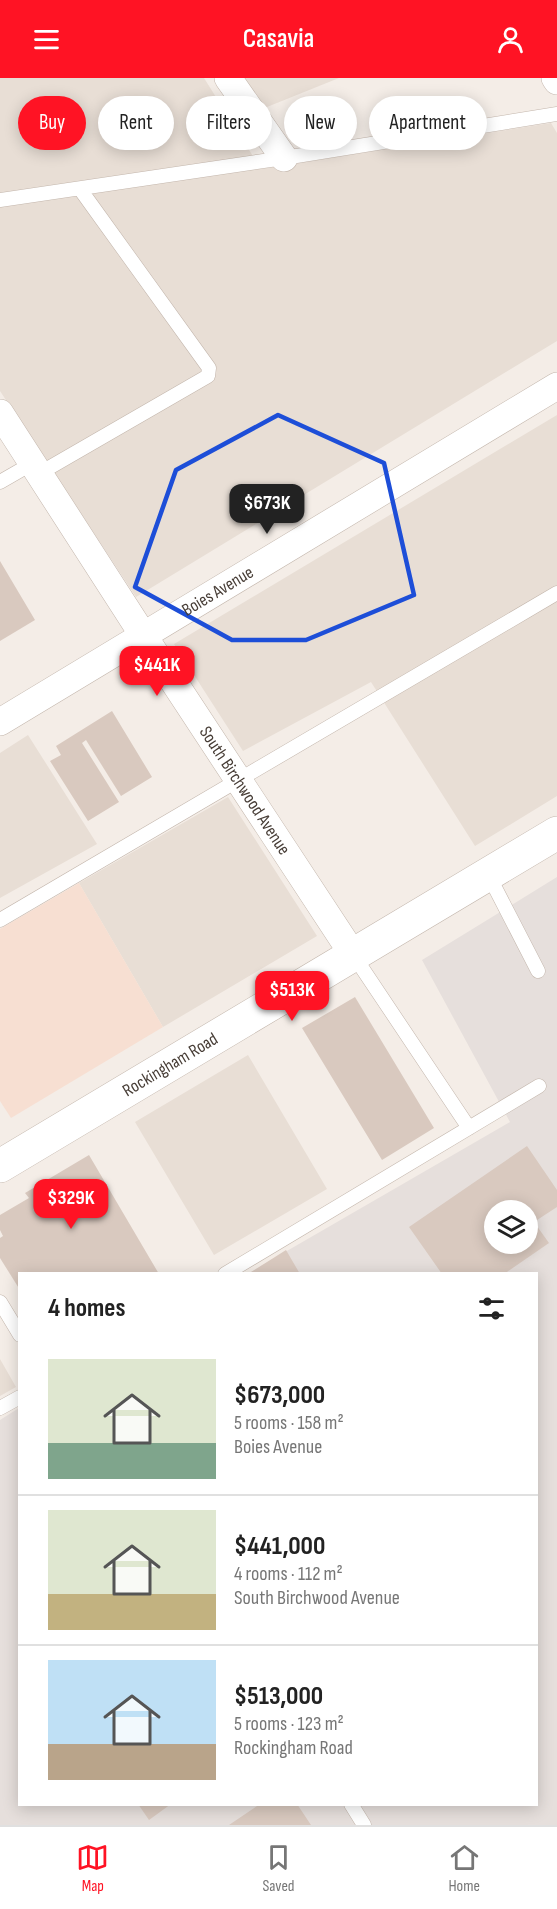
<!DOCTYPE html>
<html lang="en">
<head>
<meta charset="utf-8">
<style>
  :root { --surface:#fff; --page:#f6f6f6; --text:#222; --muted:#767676; --line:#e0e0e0; --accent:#ff1324 }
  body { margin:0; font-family:"Sofia Sans Condensed",sans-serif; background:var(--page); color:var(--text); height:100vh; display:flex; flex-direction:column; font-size:22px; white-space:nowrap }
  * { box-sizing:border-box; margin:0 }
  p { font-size:20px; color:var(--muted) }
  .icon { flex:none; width:33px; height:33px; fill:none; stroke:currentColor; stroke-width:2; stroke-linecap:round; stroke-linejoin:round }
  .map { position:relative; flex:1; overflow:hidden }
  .drawer { position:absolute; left:18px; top:1194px; width:520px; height:534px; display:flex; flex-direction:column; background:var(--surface); border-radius:0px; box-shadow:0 3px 15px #0003 }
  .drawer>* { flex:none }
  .banner { position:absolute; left:18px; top:18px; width:522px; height:54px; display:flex; gap:12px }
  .buttons { position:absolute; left:484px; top:1122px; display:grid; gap:12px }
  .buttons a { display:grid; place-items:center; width:54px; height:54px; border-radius:50%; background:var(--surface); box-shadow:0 3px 15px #0003; font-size:30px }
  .price { position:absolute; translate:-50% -51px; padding:0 14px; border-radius:12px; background:var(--accent); color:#fff; font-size:20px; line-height:39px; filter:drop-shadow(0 2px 3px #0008) }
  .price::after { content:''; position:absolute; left:50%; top:36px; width:18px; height:14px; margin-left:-9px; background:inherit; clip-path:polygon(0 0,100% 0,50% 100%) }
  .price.active { background:#222; color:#fff }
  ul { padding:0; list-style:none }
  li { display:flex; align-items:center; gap:18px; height:150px; padding:0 30px }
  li+li { border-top:2px solid var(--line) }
  li span { display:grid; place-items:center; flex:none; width:168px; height:120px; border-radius:0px; color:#555 }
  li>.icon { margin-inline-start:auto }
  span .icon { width:72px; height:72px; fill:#fffc; stroke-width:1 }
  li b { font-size:26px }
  h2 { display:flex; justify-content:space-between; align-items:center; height:72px; padding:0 30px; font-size:26px }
  .pill { padding:0 21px; border-radius:27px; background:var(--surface); box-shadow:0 3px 15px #0003; font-size:21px; line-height:54px }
  .pill.active { background:var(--accent); color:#fff }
  header { display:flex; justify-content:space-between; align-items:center; height:78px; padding:0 30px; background:var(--accent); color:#fff; font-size:27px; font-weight:600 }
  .tabs { display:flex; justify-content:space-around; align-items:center; height:84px; border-top:2px solid var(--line); background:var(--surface); font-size:16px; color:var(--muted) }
  .tabs a { display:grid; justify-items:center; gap:3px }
  .tabs .active { color:var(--accent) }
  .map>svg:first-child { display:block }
</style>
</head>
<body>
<header><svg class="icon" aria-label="menu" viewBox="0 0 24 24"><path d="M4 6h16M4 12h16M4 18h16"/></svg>Casavia<svg class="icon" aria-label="person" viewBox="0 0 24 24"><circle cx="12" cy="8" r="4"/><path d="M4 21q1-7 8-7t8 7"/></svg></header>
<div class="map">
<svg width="557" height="1747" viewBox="0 0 557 1747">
  <rect width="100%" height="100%" fill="#f4ede7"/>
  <path fill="#e8ded5" d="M 0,0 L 204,0 L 261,91 L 551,45 L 557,55 L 557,263 L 136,519 L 0,313 Z
    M 241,0 L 339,0 L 262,31 Z
    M 557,337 L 557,718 L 475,768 L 371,604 L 243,673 L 174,566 Z
    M 28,657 L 97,766 L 0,820 L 0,675 Z
    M 228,719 L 317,858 L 163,949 L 79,805 Z
    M 248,977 L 327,1111 L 214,1177 L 135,1044 Z
    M 0,1281 L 16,1309 L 0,1318 Z"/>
  <path fill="#f7dfd2" d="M 79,805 L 163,949 L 11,1040 L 0,1023 L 0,851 Z"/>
  <path fill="#e6dfdc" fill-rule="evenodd" d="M 557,799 L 557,1747 L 0,1747 L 0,1342 L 19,1330 L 20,1726 L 537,1726 L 537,1196 L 249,1195 L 510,1044 L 422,882 ZM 495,1132 L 528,1132 L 528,1166 L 495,1166 Z"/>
  <path fill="#d9c9bf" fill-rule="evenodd" d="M 0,483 L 35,542 L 0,563 Z
    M 112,633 L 152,699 L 121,718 L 86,662 L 82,665 L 119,724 L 88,743 L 50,683 L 61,677 L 56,668 Z
    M 355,919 L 434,1050 L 382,1082 L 302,950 Z
    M 527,1068 L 557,1112 L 557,1129 L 534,1144 L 549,1165 L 504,1196 L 442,1196 L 409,1149 ZM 495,1132 L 528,1132 L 528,1166 L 495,1166 Z
    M 89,1077 L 159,1196 L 20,1196 L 20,1212 L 0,1180 L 0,1160 L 3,1158 L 0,1152 L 0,1137 L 29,1120 L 25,1115 Z
    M 286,1172 L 300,1196 L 248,1196 Z
    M 138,1726 L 171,1726 L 149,1742 Z
    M 260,1726 L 297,1726 L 311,1747 L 229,1747 Z"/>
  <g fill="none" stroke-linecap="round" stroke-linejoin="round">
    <g stroke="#c3b6ac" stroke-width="15">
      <path id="service" d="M 0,122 L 284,80 L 557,36
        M 40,395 L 208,298 L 209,290 L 80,111
        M 0,404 L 33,385
        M 488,796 L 538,893
        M 0,842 L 557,515
        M 354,878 L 469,1050
        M 225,1196 L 539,1008
        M 0,1224 L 20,1257
        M 0,1330 L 20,1319
        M 351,1726 L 364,1747"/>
    </g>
    <g stroke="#c3b6ac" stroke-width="28">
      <g id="minor">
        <path d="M 228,0 L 284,80"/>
        <path d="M 555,0 L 557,3"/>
        <path id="s1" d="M 0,335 L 143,557 L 354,878"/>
        <path id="s2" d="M 0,644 L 557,308"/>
      </g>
    </g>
    <g stroke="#c3b6ac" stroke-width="34">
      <g id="tertiary">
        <path id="s3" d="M 0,1088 L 557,755"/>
      </g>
    </g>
    <use href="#service" stroke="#fff" stroke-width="14"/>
    <use href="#minor" stroke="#fff" stroke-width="27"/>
    <use href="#tertiary" stroke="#fff" stroke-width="33"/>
  </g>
  <path fill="none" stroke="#1d4ed8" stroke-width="4.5" stroke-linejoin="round" d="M 278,337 L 384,385 L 414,517 L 306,562 L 232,562 L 135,509 L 176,392 Z"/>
  <g text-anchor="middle" stroke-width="4.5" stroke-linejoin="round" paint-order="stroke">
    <g font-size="18" fill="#473d36" stroke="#fff">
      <text dy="6" stroke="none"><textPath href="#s2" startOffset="254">Boies Avenue</textPath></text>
      <text dy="6" stroke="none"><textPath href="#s1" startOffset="450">South Birchwood Avenue</textPath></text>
      <text dy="6" stroke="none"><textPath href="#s3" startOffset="198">Rockingham Road</textPath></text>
    </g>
  </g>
</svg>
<div class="buttons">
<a><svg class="icon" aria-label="layers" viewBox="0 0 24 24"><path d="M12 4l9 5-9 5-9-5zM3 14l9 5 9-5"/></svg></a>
</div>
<b class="price active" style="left:267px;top:457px">$673K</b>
<b class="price" style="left:157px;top:619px">$441K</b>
<b class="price" style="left:292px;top:944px">$513K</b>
<b class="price" style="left:71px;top:1152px">$329K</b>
<div class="banner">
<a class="pill active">Buy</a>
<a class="pill">Rent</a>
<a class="pill">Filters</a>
<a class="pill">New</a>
<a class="pill">Apartment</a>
</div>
<section class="drawer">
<h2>4 homes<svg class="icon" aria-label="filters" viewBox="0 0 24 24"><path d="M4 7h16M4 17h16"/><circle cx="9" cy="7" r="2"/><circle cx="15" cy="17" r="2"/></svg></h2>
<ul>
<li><span style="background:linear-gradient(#dfe7d0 70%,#7fa58c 0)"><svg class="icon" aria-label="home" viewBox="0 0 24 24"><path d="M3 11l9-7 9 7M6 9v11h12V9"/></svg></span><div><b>$673,000</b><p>5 rooms · 158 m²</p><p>Boies Avenue</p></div></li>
<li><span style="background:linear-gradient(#dfe7d0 70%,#c2b280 0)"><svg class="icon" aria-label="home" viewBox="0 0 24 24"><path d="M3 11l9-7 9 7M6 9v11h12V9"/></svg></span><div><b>$441,000</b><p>4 rooms · 112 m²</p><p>South Birchwood Avenue</p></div></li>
<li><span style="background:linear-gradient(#bfe0f5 70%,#b9a48a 0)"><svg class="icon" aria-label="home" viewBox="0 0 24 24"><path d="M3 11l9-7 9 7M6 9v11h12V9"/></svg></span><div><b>$513,000</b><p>5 rooms · 123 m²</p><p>Rockingham Road</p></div></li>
</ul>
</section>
</div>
<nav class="tabs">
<a class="active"><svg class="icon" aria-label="map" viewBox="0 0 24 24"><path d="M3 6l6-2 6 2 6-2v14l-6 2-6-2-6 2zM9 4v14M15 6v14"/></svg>Map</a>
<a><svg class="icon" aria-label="saved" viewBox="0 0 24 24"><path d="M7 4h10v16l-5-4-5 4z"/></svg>Saved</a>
<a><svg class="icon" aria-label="home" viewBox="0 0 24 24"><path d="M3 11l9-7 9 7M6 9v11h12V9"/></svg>Home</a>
</nav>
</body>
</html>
